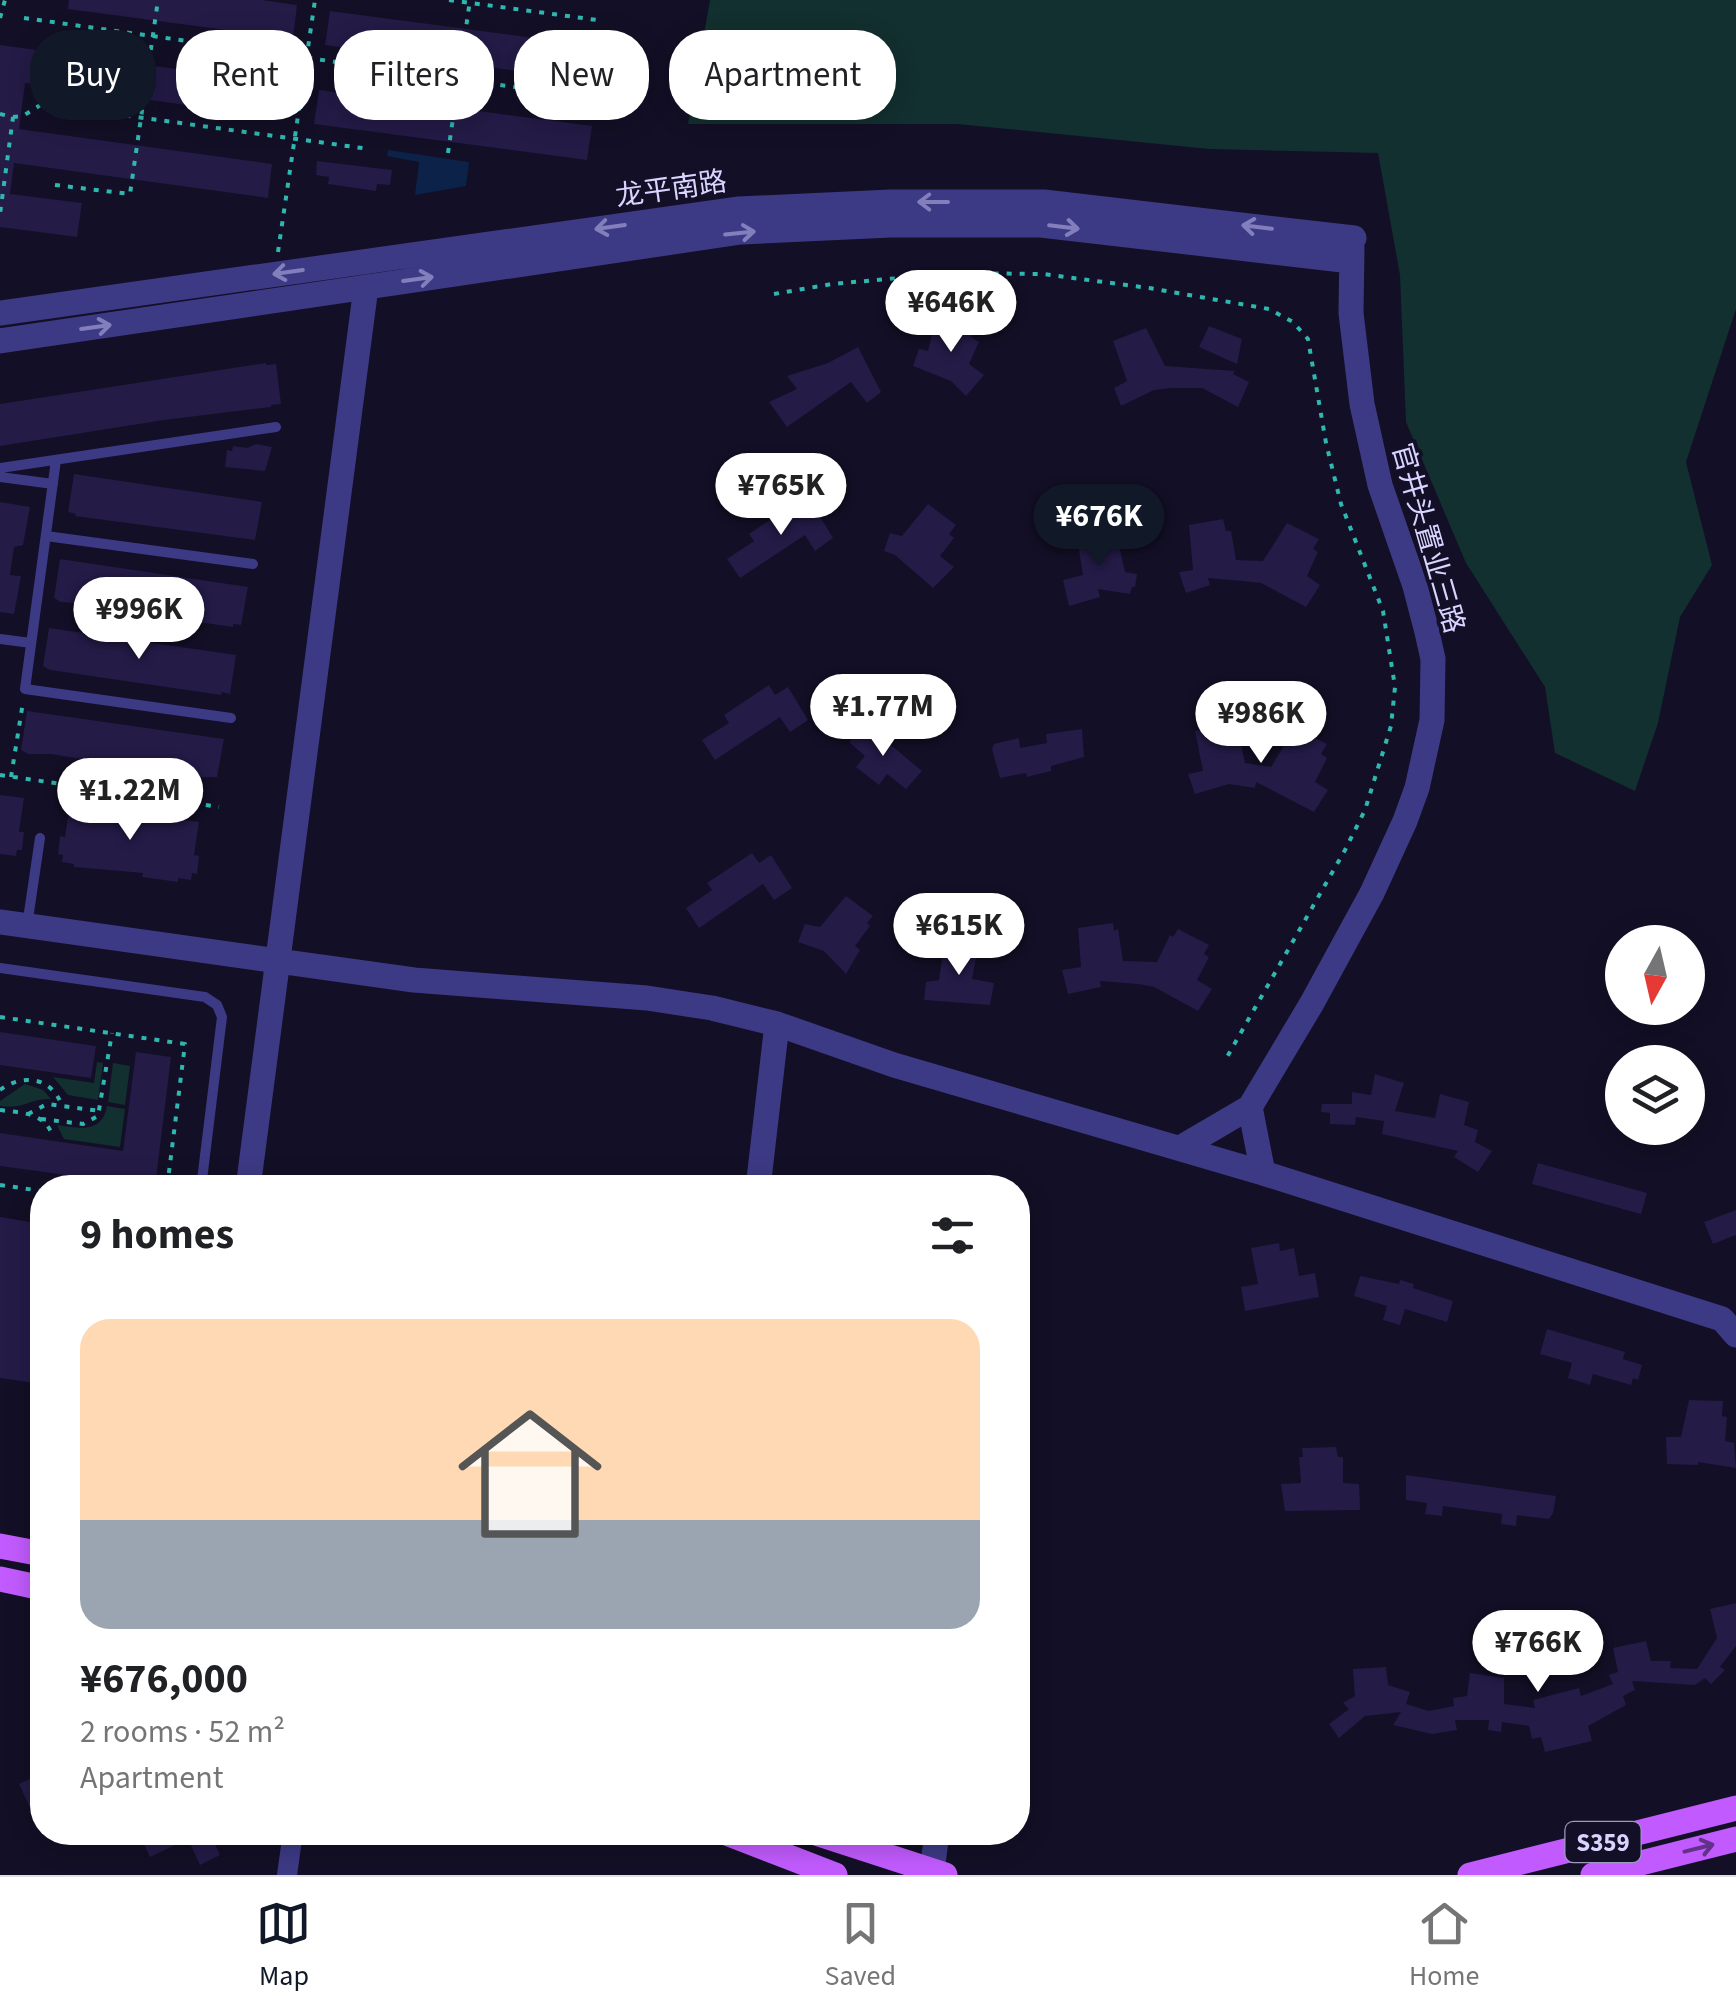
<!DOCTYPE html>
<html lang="en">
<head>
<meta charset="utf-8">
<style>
  :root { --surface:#fff; --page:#f6f6f6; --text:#202124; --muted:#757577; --line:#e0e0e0; --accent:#111827 }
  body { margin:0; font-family:"Source Sans 3","Noto Sans SC",sans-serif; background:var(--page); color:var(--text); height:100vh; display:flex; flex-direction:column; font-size:38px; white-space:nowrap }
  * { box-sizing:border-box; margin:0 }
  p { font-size:32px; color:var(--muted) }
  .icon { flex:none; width:55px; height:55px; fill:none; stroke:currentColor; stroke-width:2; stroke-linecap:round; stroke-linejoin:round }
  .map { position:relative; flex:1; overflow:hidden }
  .sheet { position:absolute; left:30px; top:1175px; width:1000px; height:670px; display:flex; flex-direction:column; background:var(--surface); border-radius:40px; box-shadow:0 5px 25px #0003 }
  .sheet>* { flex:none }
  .top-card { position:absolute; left:30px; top:30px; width:1000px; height:90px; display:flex; gap:20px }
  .needle { width:65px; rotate:188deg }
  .controls { position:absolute; left:1605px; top:925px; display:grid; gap:20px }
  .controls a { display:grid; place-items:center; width:100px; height:100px; border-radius:50%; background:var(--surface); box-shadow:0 5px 25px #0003; font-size:50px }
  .price { position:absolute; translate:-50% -85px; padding:0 22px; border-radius:35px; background:#fff; color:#222; font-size:32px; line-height:65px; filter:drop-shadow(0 2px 5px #0008) }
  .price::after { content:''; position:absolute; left:50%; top:60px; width:30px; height:22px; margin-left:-15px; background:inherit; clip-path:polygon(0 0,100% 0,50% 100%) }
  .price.selected { background:var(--accent); color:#fff }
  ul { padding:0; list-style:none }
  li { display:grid; align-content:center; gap:20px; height:530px; padding:0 50px }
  li span { display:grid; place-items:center; height:310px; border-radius:30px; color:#555 }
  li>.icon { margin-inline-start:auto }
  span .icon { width:180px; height:180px; fill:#fffc; stroke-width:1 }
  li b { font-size:42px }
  h2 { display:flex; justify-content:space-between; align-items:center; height:120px; padding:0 50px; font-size:42px }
  .tag { padding:0 35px; border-radius:40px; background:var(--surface); box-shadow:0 5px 25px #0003; font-size:35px; line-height:90px }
  .tag.selected { background:var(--accent); color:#fff }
  .tabs { display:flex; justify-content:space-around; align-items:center; height:140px; border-top:2px solid var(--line); background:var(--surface); font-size:28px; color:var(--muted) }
  .tabs a { display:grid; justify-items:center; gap:5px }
  .tabs .selected { color:var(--accent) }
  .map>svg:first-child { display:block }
</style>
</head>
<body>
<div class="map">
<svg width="1736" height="1875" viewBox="0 0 1736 1875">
  <rect width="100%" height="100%" fill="#130f26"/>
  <path fill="#12302f" d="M 710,0 L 1736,0 L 1736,309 L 1686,462 L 1712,565 L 1680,617 L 1658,723 L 1635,791 L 1555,753 L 1545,687 L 1466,563 L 1406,422 L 1400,275 L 1378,153 L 1209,149 L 957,124 L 688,124 Z
    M 97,1062 L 103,1063 L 98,1100 L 68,1095 L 53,1077 L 94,1083 Z
    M 113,1063 L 130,1066 L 125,1105 L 108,1102 Z
    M 25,1084 L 43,1090 L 51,1099 C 31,1098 21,1110 0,1106 L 0,1101 Z
    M 107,1106 L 125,1109 L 120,1147 L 64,1139 L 57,1125 C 79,1128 102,1134 107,1106 Z"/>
  <path fill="#0c2248" d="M 388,150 L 469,162 L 466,186 L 415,195 L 419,162 L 387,156 Z"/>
  <path fill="#241b47" d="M 69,0 L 262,0 L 297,5 L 293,39 L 68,9 Z
    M 330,11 L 602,47 L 598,82 L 325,45 Z
    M 0,45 L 287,84 L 282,118 L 25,83 L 19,129 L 272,164 L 268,198 L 14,163 L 10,194 L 82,203 L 77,237 L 0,227 Z
    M 319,90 L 592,126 L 587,160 L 314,124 Z
    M 317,161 L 392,170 L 390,185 L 377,184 L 376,191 L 328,184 L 329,177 L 316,175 Z
    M 949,316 L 975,327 L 971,337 L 979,342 L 969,364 L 984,375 L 966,396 L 951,381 L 913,366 L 919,349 L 928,351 L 935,322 L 944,325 Z
    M 1209,326 L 1242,339 L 1237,364 L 1199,347 Z
    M 1146,328 L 1165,366 L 1235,371 L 1233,374 L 1249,382 L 1238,407 L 1202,388 L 1172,388 L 1154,390 L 1121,406 L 1114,388 L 1127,381 L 1113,341 Z
    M 858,347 L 881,392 L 867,403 L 851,382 L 787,427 L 769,402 L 797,389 L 787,376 L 828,363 Z
    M 266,363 L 266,365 L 276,364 L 281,404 L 271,405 L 271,407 L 164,420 L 0,446 L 0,404 Z
    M 256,444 L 272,447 L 265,471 L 225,467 L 227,450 L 232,451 L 233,446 L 247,448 Z
    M 74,474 L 262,502 L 255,540 L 75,516 L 76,514 L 68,512 Z
    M 0,502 L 30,507 L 23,545 L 14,547 L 10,575 L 21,576 L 14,614 L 0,612 Z
    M 794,504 L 800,514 L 813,505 L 833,538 L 815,551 L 805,535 L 740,578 L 727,559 L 754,541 L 749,534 Z
    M 928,504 L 956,525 L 949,534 L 954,538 L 940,556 L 954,567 L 933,588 L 895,555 L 884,551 L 890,533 L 902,536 Z
    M 1223,519 L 1226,531 L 1231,531 L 1236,560 L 1263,561 L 1287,523 L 1319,539 L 1313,549 L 1318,552 L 1307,576 L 1320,585 L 1306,607 L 1261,583 L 1242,581 L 1208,578 L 1210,585 L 1186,593 L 1179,572 L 1193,570 L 1189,525 Z
    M 1115,529 L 1125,572 L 1137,574 L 1135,587 L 1132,587 L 1130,594 L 1098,589 L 1100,597 L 1069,606 L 1063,580 L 1083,575 L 1077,538 Z
    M 60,559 L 248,587 L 241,625 L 233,624 L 233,627 L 101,608 L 102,605 L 61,602 L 54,598 Z
    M 49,628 L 236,655 L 230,694 L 222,692 L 221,695 L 50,670 L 43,666 Z
    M 769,685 L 775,695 L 788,687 L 808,720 L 790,732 L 780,717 L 715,760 L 702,740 L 729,723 L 724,715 Z
    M 27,711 L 224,739 L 217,777 L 194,777 L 51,754 L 28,754 L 21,750 Z
    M 1236,721 L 1245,763 L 1271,767 L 1295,728 L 1327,744 L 1321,754 L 1327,758 L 1315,782 L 1328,790 L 1314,812 L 1256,782 L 1255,788 L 1229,784 L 1195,794 L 1188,774 L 1203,771 L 1195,731 Z
    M 868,726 L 922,771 L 906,789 L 887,774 L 879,785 L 856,767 L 865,756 L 849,742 L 858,730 L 862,733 Z
    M 1082,729 L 1084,757 L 1051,766 L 1051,771 L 1027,777 L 1026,773 L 1000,778 L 992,749 L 994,744 L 1019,738 L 1020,748 L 1047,743 L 1046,734 Z
    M 0,795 L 24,798 L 19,832 L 24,832 L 22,850 L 17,850 L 16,856 L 0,854 Z
    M 70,804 L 199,822 L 194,855 L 199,856 L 197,874 L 192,873 L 191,880 L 178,878 L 178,882 L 142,877 L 143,873 L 74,867 L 74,864 L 62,862 L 63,855 L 58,854 L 60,836 L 65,837 Z
    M 752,853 L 759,863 L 771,855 L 792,888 L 774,900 L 763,884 L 699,928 L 686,908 L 712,890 L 707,883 Z
    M 846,896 L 873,916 L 867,923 L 870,926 L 855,946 L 860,950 L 846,974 L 824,951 L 798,942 L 805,924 L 820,927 Z
    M 1113,923 L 1114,931 L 1118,929 L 1123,961 L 1157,962 L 1170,935 L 1173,937 L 1178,929 L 1209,945 L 1204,954 L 1209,957 L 1197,980 L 1212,989 L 1198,1011 L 1154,987 L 1138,984 L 1100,981 L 1101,987 L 1068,994 L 1062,970 L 1081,967 L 1078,928 Z
    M 945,940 L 973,943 L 971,958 L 976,958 L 972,979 L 994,983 L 990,1005 L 924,1000 L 926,982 L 939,980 Z
    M 0,1032 L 96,1046 L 91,1078 L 0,1065 Z
    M 136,1052 L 171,1057 L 155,1187 L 0,1166 L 0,1133 L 123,1151 Z
    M 1375,1074 L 1404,1083 L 1395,1111 L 1435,1118 L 1440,1094 L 1469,1102 L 1464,1125 L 1478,1130 L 1475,1142 L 1492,1151 L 1478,1172 L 1454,1157 L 1458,1151 L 1382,1134 L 1384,1121 L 1356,1117 L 1355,1125 L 1330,1124 L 1330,1113 L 1321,1112 L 1322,1104 L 1352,1104 L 1352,1092 L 1371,1095 Z
    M 1538,1163 L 1647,1193 L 1641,1214 L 1532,1184 Z
    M 1736,1210 L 1736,1235 L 1713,1244 L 1704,1222 Z
    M 0,1217 L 42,1224 L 42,1384 L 0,1378 Z
    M 1279,1243 L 1280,1251 L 1294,1248 L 1299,1276 L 1315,1273 L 1319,1297 L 1245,1311 L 1241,1287 L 1258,1284 L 1251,1248 Z
    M 1360,1276 L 1399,1284 L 1400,1280 L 1414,1284 L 1413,1288 L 1453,1301 L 1447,1322 L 1405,1309 L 1400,1325 L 1383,1320 L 1387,1306 L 1354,1296 Z
    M 1547,1329 L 1625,1352 L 1623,1359 L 1642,1365 L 1638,1380 L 1633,1378 L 1631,1385 L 1593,1374 L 1590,1385 L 1568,1378 L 1572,1363 L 1540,1354 Z
    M 1689,1400 L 1723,1401 L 1722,1416 L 1727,1417 L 1725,1441 L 1734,1443 L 1736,1468 L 1698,1462 L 1698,1465 L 1667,1464 L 1666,1437 L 1681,1437 Z
    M 1336,1447 L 1338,1457 L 1343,1457 L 1343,1483 L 1359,1484 L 1360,1510 L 1285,1511 L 1281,1484 L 1301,1483 L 1299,1457 L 1303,1457 L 1302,1448 Z
    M 1406,1475 L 1556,1496 L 1553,1513 L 1549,1519 L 1517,1515 L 1516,1526 L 1501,1524 L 1502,1514 L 1443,1506 L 1442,1516 L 1425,1514 L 1427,1503 L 1406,1500 Z
    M 1736,1603 L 1736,1646 L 1720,1667 L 1725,1670 L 1711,1684 L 1705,1678 L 1695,1685 L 1632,1681 L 1635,1690 L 1623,1696 L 1626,1705 L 1588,1726 L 1592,1741 L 1545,1752 L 1541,1737 L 1532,1739 L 1529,1726 L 1502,1722 L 1501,1732 L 1488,1730 L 1489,1720 L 1455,1720 L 1457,1730 L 1432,1734 L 1393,1725 L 1401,1712 L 1365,1716 L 1339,1738 L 1329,1724 L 1349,1709 L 1343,1703 L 1355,1696 L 1353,1669 L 1386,1667 L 1388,1685 L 1410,1692 L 1406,1704 L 1429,1711 L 1454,1706 L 1453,1698 L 1467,1696 L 1470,1673 L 1504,1678 L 1504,1704 L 1535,1708 L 1533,1700 L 1579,1688 L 1581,1696 L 1613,1684 L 1609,1675 L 1618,1672 L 1613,1648 L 1646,1641 L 1651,1661 L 1671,1661 L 1670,1668 L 1697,1669 L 1717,1638 L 1710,1609 Z
    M 42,1773 L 42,1833 L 19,1784 Z
    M 138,1832 L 209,1832 L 220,1855 L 200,1865 L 188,1839 L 150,1857 Z"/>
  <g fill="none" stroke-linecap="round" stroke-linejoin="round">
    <path stroke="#2fb8b0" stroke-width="4" stroke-dasharray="5 8" stroke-linecap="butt" d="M 449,0 L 597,20
      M 0,18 L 5,0
      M 24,18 L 585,97
      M 0,114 L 13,117 L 0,214
      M 13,117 L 23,116 L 42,104 L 369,149
      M 448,153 L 470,0
      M 55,185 L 130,194 L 158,0
      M 278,252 L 315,0
      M 774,294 L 832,284 L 955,273 L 1043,274 L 1149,288 L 1269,309 L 1293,322 L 1308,339 L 1326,443 L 1341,504 L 1383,611 L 1395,687 L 1391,726 L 1365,810 L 1345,850 L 1227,1057
      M 0,775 L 219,807
      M 11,777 L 23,702
      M 0,1017 L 185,1044 L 167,1188
      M 0,1090 C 23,1073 52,1077 62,1106
      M 0,1110 C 21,1113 43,1112 52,1134
      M 28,1114 L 47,1104 L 100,1111
      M 41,1119 L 83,1124 L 98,1116 L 112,1033
      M 0,1185 L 42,1191"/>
    <path stroke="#3d3a85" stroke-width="10" d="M 56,460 L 25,689 L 231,718
      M 0,468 L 276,427
      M 0,477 L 53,484
      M 46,536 L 253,564
      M 0,639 L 31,643
      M 27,926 L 40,838
      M 0,968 L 205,997 L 217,1005 L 222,1017 L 201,1188"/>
    <path stroke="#3d3a85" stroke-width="20" d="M 287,1875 L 293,1832"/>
    <path stroke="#3d3a85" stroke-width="25" d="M 0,313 L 739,209 L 890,202 L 1044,202 L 1354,238
      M 0,341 L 741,232 L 891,225 L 1041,225 L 1351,261
      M 0,922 L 414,980 L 647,998 L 712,1008 L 777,1024 L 894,1065 L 1263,1173 L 1722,1319 L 1736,1335
      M 1250,1107 L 1263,1173
      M 1180,1148 L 1250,1107 L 1312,1003 L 1372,893 L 1405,821 L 1417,788 L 1432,720 L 1433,659 L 1427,632 L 1415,586 L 1380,485 L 1362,404 L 1351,313 L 1352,247
      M 248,1188 L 366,287
      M 758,1188 L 777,1024
      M 932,1872 L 937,1832"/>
    <path stroke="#c25bff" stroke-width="25" d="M 0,1546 L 42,1554
      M 0,1579 L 42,1588
      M 724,1832 L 835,1875
      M 813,1832 L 945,1875
      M 1470,1875 L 1736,1808
      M 1593,1875 L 1736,1839"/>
  </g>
  <defs><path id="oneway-shaft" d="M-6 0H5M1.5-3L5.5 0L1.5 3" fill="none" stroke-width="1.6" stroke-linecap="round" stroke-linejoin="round" transform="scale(2.5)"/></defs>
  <g stroke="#837fbc">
    <use href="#oneway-shaft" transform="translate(933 202) rotate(180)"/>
    <use href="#oneway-shaft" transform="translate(610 227) rotate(172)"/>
    <use href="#oneway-shaft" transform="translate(1064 227) rotate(7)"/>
    <use href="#oneway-shaft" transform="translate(1257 227) rotate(-173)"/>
    <use href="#oneway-shaft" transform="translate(740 233) rotate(-6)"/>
    <use href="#oneway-shaft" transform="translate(288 272) rotate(172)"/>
    <use href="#oneway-shaft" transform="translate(418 279) rotate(-8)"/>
    <use href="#oneway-shaft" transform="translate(96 327) rotate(-8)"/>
  </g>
  <use stroke="#623188" href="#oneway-shaft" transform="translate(1699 1848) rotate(-14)"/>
  <g text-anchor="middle" stroke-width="8" stroke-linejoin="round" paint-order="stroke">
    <rect fill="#130f26" stroke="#9e99be" stroke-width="2.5" x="1565.5" y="1822" width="75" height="40" rx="8"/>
    <g font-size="25" font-weight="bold" fill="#d9d4ff">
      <text x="1603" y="1851">S359</text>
    </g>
    <g font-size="28" fill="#d9d4ff" stroke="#130f26">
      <text transform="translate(671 188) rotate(-8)" y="10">龙平南路</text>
      <text transform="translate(1429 538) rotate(74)" y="10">官井头置业三路</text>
    </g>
  </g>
</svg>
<div class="controls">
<a><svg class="needle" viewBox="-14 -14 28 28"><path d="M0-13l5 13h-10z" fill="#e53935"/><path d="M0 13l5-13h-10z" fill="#757577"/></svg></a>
<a><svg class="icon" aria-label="layers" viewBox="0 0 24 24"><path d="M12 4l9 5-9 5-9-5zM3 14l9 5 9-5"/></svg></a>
</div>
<b class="price" style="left:951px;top:355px">¥646K</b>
<b class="price" style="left:781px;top:538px">¥765K</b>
<b class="price selected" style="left:1099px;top:569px">¥676K</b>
<b class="price" style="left:139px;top:662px">¥996K</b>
<b class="price" style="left:883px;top:759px">¥1.77M</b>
<b class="price" style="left:1261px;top:766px">¥986K</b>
<b class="price" style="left:130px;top:843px">¥1.22M</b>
<b class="price" style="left:959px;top:978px">¥615K</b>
<b class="price" style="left:1538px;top:1695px">¥766K</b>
<div class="top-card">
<a class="tag selected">Buy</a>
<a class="tag">Rent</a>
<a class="tag">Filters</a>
<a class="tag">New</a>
<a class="tag">Apartment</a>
</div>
<section class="sheet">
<h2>9 homes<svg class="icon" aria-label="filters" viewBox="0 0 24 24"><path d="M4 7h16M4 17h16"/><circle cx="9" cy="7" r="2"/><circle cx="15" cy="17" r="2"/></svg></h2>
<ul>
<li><span style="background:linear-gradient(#ffd9b3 65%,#9aa5b1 0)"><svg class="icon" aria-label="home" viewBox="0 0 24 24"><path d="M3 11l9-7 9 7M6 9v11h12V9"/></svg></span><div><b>¥676,000</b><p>2 rooms · 52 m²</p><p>Apartment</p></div></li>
</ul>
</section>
</div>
<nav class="tabs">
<a class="selected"><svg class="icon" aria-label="map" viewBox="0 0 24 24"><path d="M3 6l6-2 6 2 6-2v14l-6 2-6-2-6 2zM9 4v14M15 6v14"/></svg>Map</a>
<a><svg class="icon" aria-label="saved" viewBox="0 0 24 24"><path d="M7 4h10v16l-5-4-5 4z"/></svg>Saved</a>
<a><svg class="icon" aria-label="home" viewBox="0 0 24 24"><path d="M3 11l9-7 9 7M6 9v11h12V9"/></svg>Home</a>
</nav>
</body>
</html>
